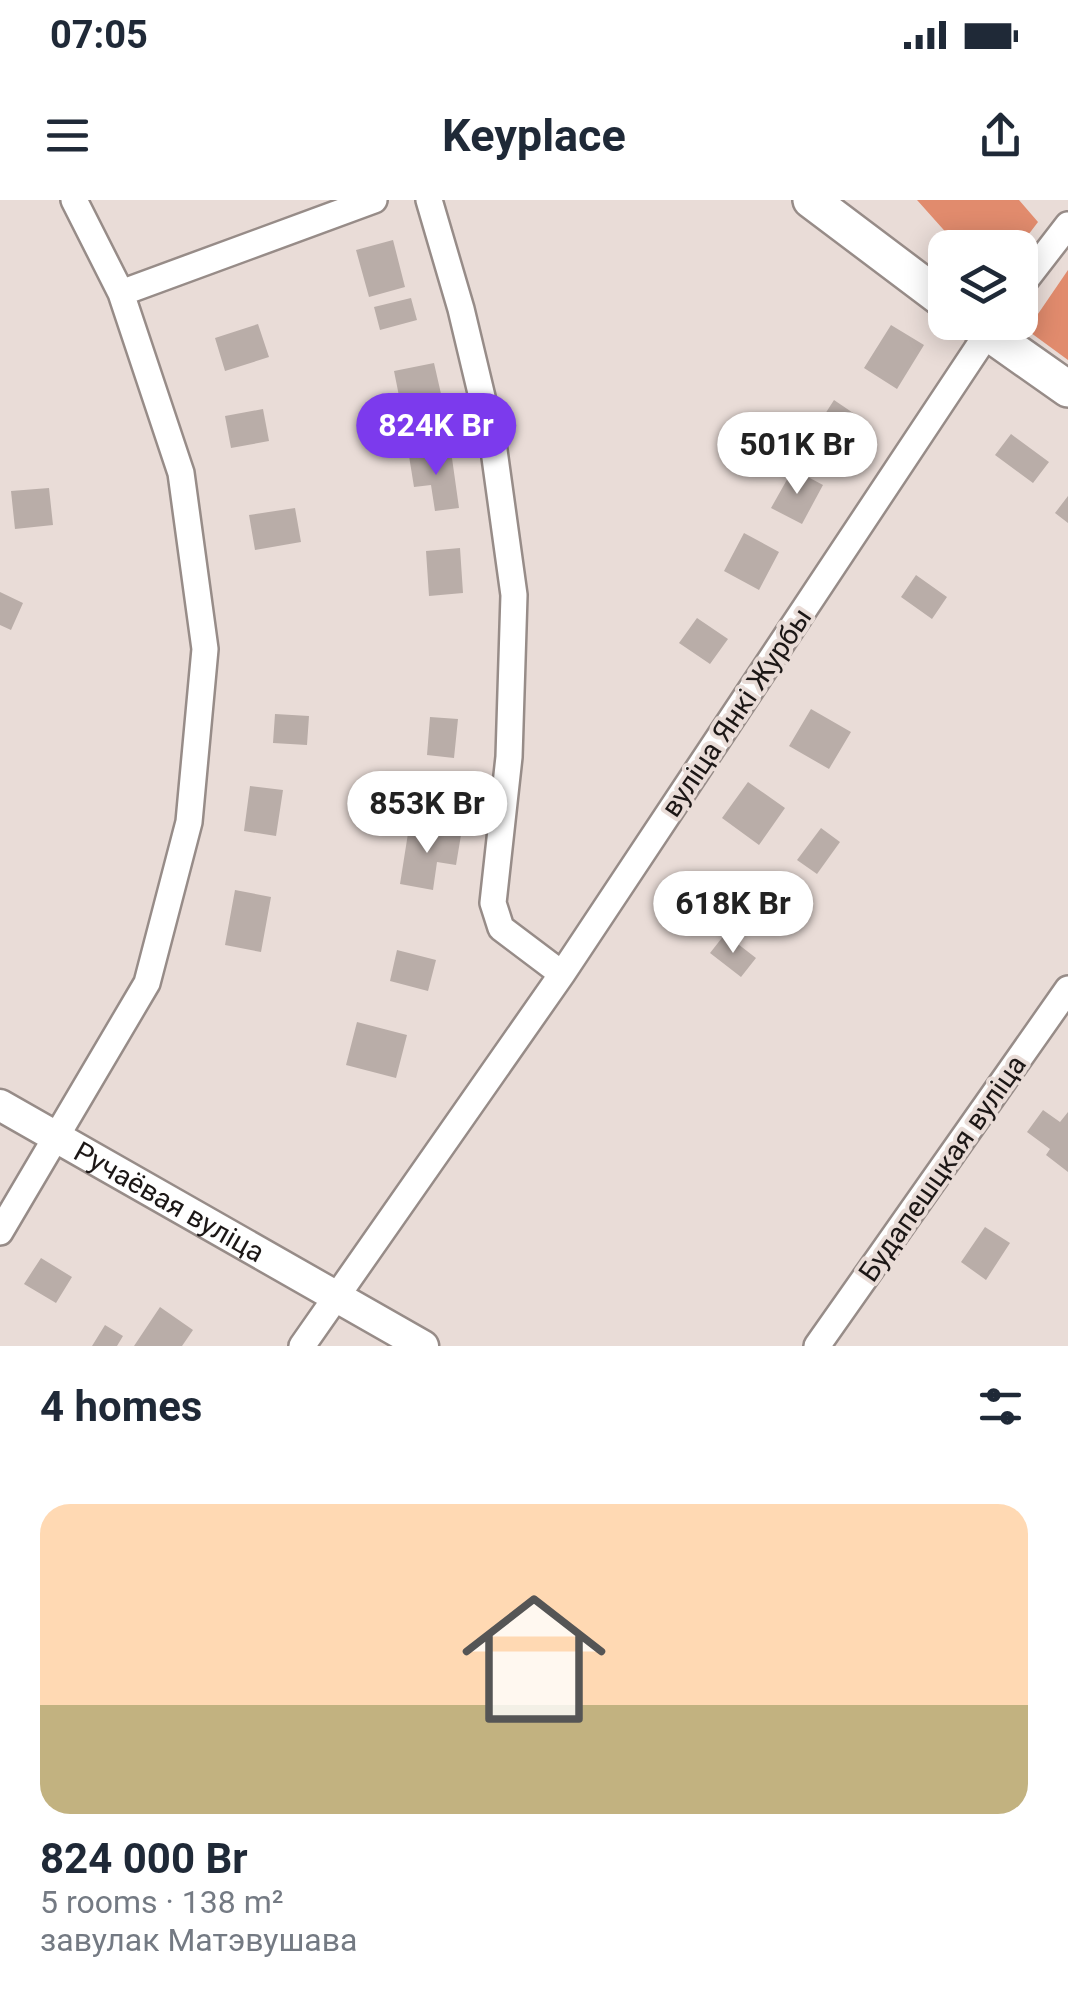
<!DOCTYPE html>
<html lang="en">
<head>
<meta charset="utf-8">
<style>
  :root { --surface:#fff; --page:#f6f6f7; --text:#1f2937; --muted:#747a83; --line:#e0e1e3; --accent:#7c3aed }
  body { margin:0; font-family:Roboto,sans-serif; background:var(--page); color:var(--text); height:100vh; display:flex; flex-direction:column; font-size:38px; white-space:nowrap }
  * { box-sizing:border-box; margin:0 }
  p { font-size:32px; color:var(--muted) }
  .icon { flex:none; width:55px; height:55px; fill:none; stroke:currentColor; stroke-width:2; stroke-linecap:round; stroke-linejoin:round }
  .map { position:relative; height:1146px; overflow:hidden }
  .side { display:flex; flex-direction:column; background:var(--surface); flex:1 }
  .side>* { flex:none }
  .fabs { position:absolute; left:928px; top:30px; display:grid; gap:20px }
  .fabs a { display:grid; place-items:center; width:110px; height:110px; border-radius:20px; background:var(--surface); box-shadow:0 5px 25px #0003; font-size:50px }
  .price { position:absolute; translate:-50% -85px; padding:0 22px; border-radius:35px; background:#fff; color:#222; font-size:32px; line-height:65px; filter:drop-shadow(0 2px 5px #0008) }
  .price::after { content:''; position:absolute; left:50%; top:60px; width:30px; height:22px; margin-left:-15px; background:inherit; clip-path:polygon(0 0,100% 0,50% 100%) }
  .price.current { background:var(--accent); color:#fff }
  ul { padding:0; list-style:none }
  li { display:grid; align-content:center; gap:20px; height:530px; padding:0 40px }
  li+li { border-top:2px solid var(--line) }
  li span { display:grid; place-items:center; height:310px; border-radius:30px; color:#555 }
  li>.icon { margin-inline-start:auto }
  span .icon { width:180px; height:180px; fill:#fffc; stroke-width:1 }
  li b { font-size:42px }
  h2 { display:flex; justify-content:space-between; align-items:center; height:120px; padding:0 40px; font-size:42px }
  .status { display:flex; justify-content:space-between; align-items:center; height:70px; padding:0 50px; background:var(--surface); direction:ltr }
  .status svg { height:28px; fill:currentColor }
  header { display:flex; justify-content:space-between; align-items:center; height:130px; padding:0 40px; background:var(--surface); font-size:45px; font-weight:700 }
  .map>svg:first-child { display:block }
</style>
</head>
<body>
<div class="status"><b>07:05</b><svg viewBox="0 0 49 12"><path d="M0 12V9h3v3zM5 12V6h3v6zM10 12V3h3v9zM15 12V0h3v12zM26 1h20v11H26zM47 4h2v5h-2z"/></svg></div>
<header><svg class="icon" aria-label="menu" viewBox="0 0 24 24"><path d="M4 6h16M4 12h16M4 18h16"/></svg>Keyplace<svg class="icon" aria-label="share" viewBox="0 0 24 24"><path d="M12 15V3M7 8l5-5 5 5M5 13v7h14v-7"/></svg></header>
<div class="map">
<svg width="1068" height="1146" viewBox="0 0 1068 1146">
  <rect width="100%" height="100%" fill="#e9dcd7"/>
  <path fill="#e18b6d" d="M 917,0 L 1019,0 L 1038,22 L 1019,47 L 959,47 Z
    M 1068,70 L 1068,160 L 1027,130 Z"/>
  <path fill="#b9ada8" d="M 393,40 L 405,87 L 369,97 L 356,50 Z
    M 411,98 L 417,120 L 380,130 L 374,107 Z
    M 258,124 L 269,157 L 225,171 L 215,138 Z
    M 891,125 L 924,145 L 897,189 L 864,168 Z
    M 434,163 L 444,207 L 403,216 L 394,171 Z
    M 834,200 L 862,219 L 839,254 L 811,236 Z
    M 263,209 L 269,241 L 231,248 L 225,216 Z
    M 1011,234 L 1049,262 L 1033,283 L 995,255 Z
    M 451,251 L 459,308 L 435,311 L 431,285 L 414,287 L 409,256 Z
    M 793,269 L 823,285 L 802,324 L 771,308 Z
    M 49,288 L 53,325 L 15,329 L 11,291 Z
    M 1068,296 L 1068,323 L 1055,313 Z
    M 295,308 L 301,342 L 255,350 L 249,315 Z
    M 744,333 L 779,352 L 759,390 L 724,371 Z
    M 460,348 L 463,393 L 429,396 L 426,351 Z
    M 916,375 L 947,397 L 932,419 L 901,397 Z
    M 0,392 L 23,403 L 11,430 L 0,425 Z
    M 697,418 L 728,439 L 710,464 L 679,443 Z
    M 811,509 L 851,532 L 829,569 L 789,546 Z
    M 275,514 L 309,516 L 307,545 L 273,543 Z
    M 430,517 L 458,519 L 454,558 L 427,555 Z
    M 748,582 L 785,608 L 759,645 L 722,618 Z
    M 250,586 L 283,590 L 276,636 L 244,631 Z
    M 409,627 L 461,635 L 456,665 L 437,662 L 433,690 L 400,684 Z
    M 821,628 L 840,642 L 817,674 L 797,660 Z
    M 235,690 L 271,697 L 261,752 L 225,745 Z
    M 725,734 L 756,758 L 741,777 L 710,753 Z
    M 397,750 L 436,760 L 428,791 L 390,781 Z
    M 357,822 L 407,835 L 396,878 L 346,865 Z
    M 1043,910 L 1060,922 L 1068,912 L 1068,972 L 1046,955 L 1050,949 L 1027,932 Z
    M 985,1027 L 1010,1043 L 986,1080 L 961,1062 Z
    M 41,1058 L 72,1077 L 56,1103 L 24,1084 Z
    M 160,1107 L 193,1130 L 182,1146 L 134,1146 Z
    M 105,1125 L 123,1136 L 117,1146 L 92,1146 Z"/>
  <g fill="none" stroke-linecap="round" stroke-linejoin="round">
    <g stroke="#978c88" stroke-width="30">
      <path id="minor" d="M 429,0 L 461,109 L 493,243 L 514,395 L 509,557 L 493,703 L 501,728 L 562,774
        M 1020,87 L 1068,25
        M 121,93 L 374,0
        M 0,1032 L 147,783 L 189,622 L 205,449 L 181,273 L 121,93 L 74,0
        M 302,1146 L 562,774 L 995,122
        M 817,1146 L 1068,789"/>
    </g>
    <g stroke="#978c88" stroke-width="35">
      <g id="tertiary">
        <path id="s1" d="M 0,905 L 423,1146"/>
      </g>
    </g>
    <g stroke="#978c88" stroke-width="40">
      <path id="secondary" d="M 811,0 L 945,101
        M 973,122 L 1068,189"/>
    </g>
    <use href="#minor" stroke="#fff" stroke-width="25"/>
    <use href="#tertiary" stroke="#fff" stroke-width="30"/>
    <use href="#secondary" stroke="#fff" stroke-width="35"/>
  </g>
  <g text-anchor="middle" stroke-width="8" stroke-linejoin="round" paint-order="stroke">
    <g font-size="28" fill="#1c1716" stroke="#e9dcd7">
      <text transform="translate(736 512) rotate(-56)" y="10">вуліца Янкі Журбы</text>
      <text transform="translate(942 968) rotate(-55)" y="10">Будапешцкая вуліца</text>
      <text dy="10" stroke="none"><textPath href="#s1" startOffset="195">Ручаёвая вуліца</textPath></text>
    </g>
  </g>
</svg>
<div class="fabs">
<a><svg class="icon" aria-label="layers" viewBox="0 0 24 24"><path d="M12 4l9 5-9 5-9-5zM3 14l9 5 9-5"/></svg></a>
</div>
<b class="price current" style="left:436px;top:278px">824K Br</b>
<b class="price" style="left:797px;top:297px">501K Br</b>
<b class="price" style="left:427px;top:656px">853K Br</b>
<b class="price" style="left:733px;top:756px">618K Br</b>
</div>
<section class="side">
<h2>4 homes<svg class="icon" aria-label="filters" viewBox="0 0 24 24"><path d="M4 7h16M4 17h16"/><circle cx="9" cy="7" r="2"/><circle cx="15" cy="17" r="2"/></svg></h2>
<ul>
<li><span style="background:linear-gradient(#ffd9b3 65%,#c2b280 0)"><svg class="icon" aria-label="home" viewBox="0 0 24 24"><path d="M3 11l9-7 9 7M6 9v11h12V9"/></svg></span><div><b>824 000 Br</b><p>5 rooms · 138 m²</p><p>завулак Матэвушава</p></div></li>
</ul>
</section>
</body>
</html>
